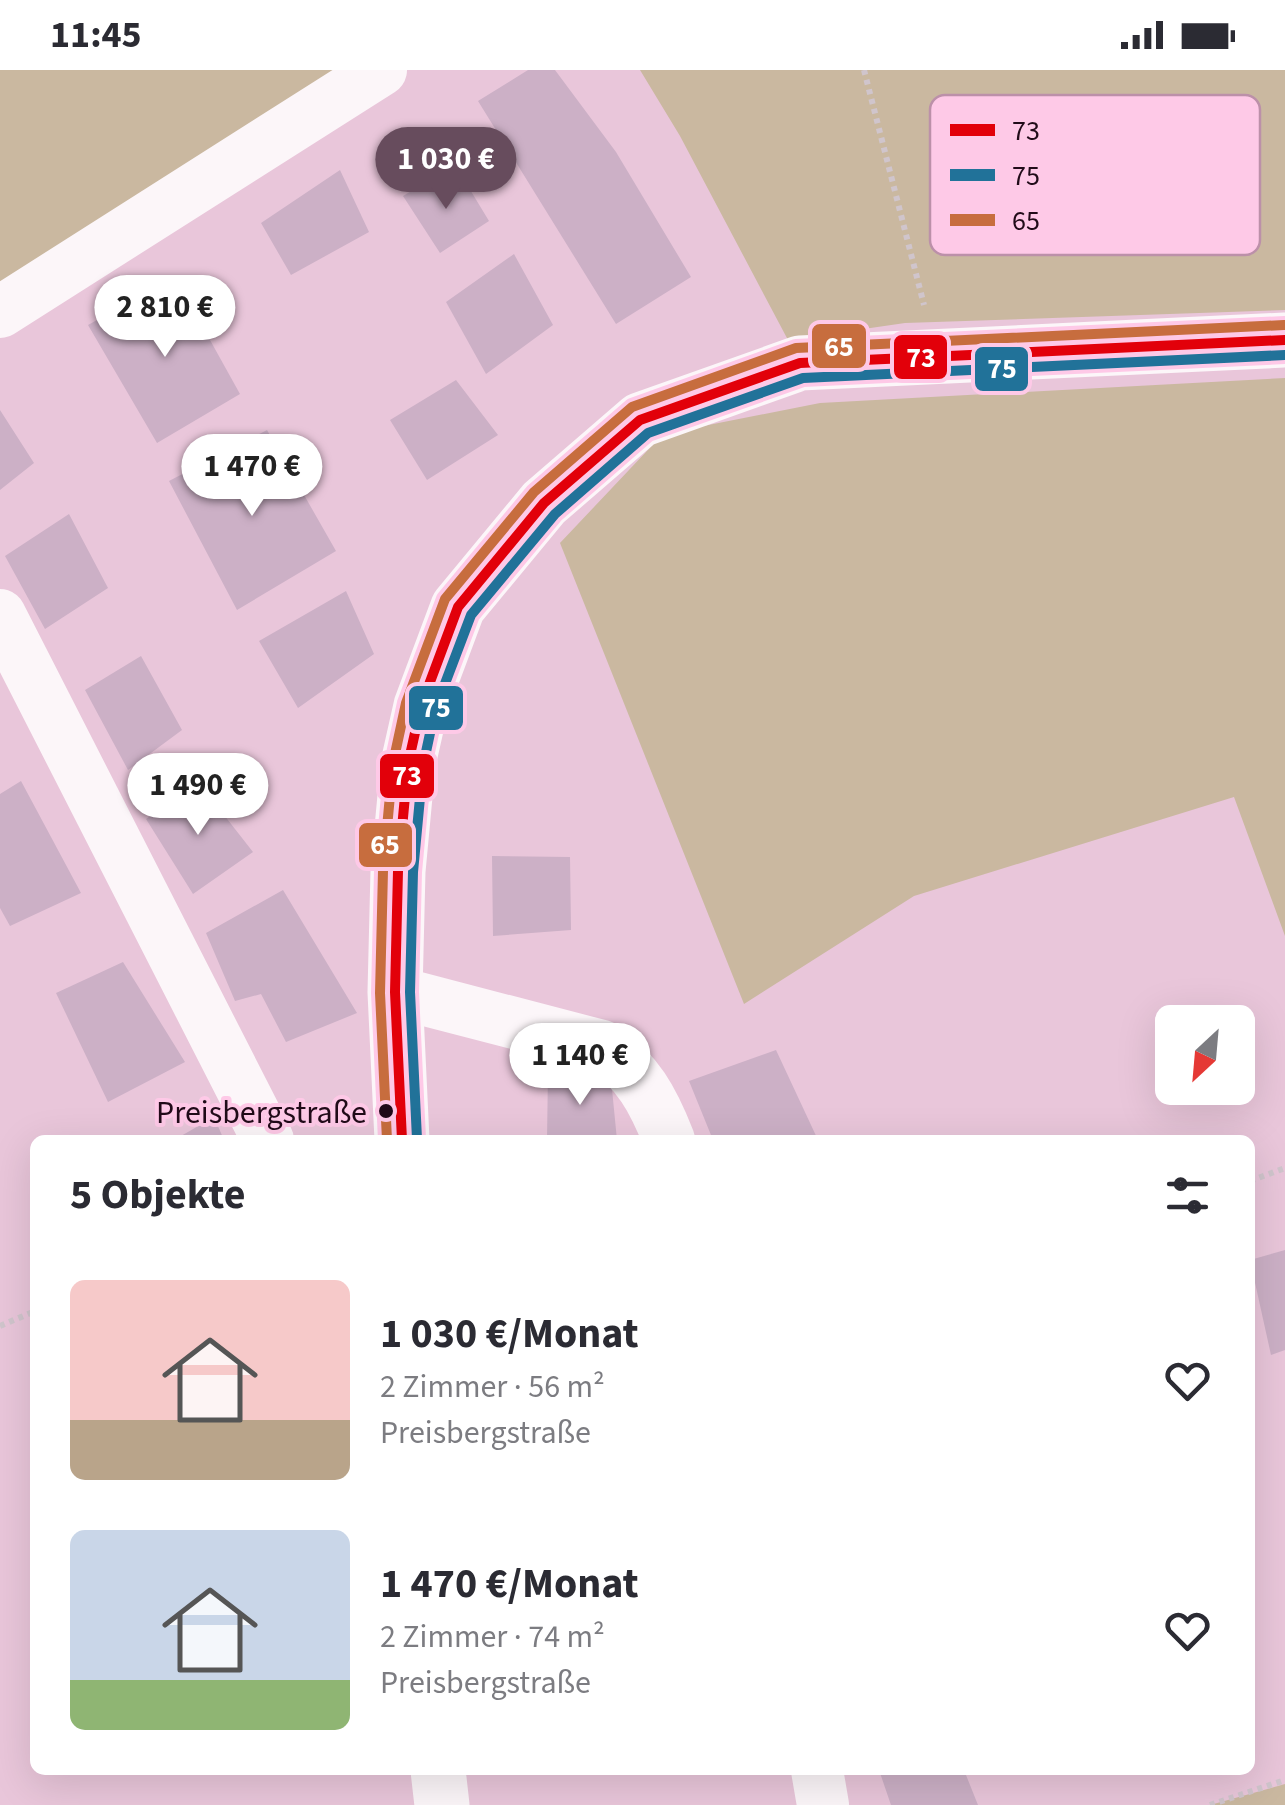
<!DOCTYPE html>
<html lang="de">
<head>
<meta charset="utf-8">
<style>
  :root { --surface:#fff; --page:#f7f7f7; --text:#2b2b33; --muted:#7c7c81; --accent:#674c5d }
  body { margin:0; font-family:"Source Sans 3",sans-serif; background:var(--page); color:var(--text); height:100vh; display:flex; flex-direction:column; font-size:38px; white-space:nowrap }
  * { box-sizing:border-box; margin:0 }
  p { font-size:32px; color:var(--muted) }
  .icon { flex:none; width:55px; height:55px; fill:none; stroke:currentColor; stroke-width:2; stroke-linecap:round; stroke-linejoin:round }
  .map { position:relative; flex:1; overflow:hidden }
  .sheet { position:absolute; left:30px; top:1065px; width:1225px; height:640px; display:flex; flex-direction:column; background:var(--surface); border-radius:15px; box-shadow:0 10px 40px #0002 }
  .sheet>* { flex:none }
  .needle { width:65px; rotate:206deg }
  .controls { position:absolute; left:1155px; top:935px; display:grid; gap:20px }
  .controls a { display:grid; place-items:center; width:100px; height:100px; border-radius:15px; background:var(--surface); box-shadow:0 10px 40px #0002; font-size:50px }
  .price { position:absolute; translate:-50% -85px; padding:0 22px; border-radius:35px; background:#fff; color:#222; font-size:32px; line-height:65px; filter:drop-shadow(0 2px 5px #0008) }
  .price::after { content:''; position:absolute; left:50%; top:60px; width:30px; height:22px; margin-left:-15px; background:inherit; clip-path:polygon(0 0,100% 0,50% 100%) }
  .price.current { background:var(--accent); color:#fff }
  ul { padding:0; list-style:none }
  li { display:flex; align-items:center; gap:30px; height:250px; padding:0 40px }
  li span { display:grid; place-items:center; flex:none; width:280px; height:200px; border-radius:15px; color:#555 }
  li>.icon { margin-inline-start:auto }
  span .icon { width:120px; height:120px; fill:#fffc; stroke-width:1 }
  li b { font-size:42px }
  h2 { display:flex; justify-content:space-between; align-items:center; height:120px; padding:0 40px; font-size:42px }
  .status { display:flex; justify-content:space-between; align-items:center; height:70px; padding:0 50px; background:var(--surface); direction:ltr }
  .status svg { height:28px; fill:currentColor }
  .map>svg:first-child { display:block }
</style>
</head>
<body>
<div class="status"><b>11:45</b><svg viewBox="0 0 49 12"><path d="M0 12V9h3v3zM5 12V6h3v6zM10 12V3h3v9zM15 12V0h3v12zM26 1h20v11H26zM47 4h2v5h-2z"/></svg></div>
<div class="map">
<svg width="1285" height="1735" viewBox="0 0 1285 1735">
  <rect width="100%" height="100%" fill="#e9c6da"/>
  <path fill="#cab8a0" d="M 0,0 L 381,0 L 0,242 Z
    M 640,0 L 1285,0 L 1285,240 L 905,253 L 788,270 L 680,66 Z
    M 1285,308 L 1285,866 L 1234,727 L 914,826 L 744,934 L 560,473 L 663,364 L 820,333 Z
    M 1285,1714 L 1285,1735 L 1210,1735 Z"/>
  <path fill="#ccb0c6" d="M 528,0 L 555,0 L 616,82 L 691,207 L 616,254 L 478,31 Z
    M 340,100 L 369,162 L 291,205 L 261,153 Z
    M 440,104 L 449,121 L 466,113 L 489,151 L 440,183 L 403,126 Z
    M 514,184 L 553,255 L 486,304 L 446,232 Z
    M 175,207 L 240,324 L 157,373 L 88,255 Z
    M 456,310 L 498,365 L 427,410 L 390,350 Z
    M 0,340 L 34,393 L 0,420 Z
    M 267,360 L 336,481 L 237,540 L 169,411 Z
    M 69,444 L 108,518 L 45,559 L 5,486 Z
    M 346,521 L 374,584 L 298,638 L 259,571 Z
    M 141,586 L 182,660 L 128,700 L 85,620 Z
    M 21,711 L 81,823 L 10,856 L 0,838 L 0,724 Z
    M 199,713 L 253,782 L 193,824 L 146,749 Z
    M 492,786 L 570,787 L 571,860 L 493,866 Z
    M 283,820 L 357,943 L 286,972 L 261,924 L 235,931 L 206,863 Z
    M 123,892 L 185,992 L 108,1032 L 56,923 Z
    M 776,980 L 818,1070 L 713,1070 L 689,1011 Z
    M 548,1001 L 611,1009 L 617,1070 L 547,1070 Z
    M 214,1047 L 224,1070 L 174,1070 Z
    M 1285,1180 L 1285,1280 L 1271,1285 L 1250,1190 Z
    M 879,1700 L 964,1700 L 978,1735 L 891,1735 Z"/>
  <g fill="none" stroke-linecap="round" stroke-linejoin="round">
    <path stroke="#d0c5cc" stroke-width="6" stroke-dasharray="5 5" stroke-linecap="butt" d="M 864,0 L 924,235
      M 1250,1111 L 1285,1098
      M 0,1256 L 35,1241
      M 1210,1735 L 1285,1710"/>
    <path stroke="#fcf6f9" stroke-width="52" d="M 0,242 L 381,0
      M 0,545 L 268,1070
      M 395,922 L 602,976 C 638,1002 653,1029 669,1070
      M 817,1700 L 823,1735"/>
    <path stroke="#fcf6f9" stroke-width="55" d="M 402,1070 L 395,922 L 398,801 L 408,694 L 421,636 L 458,537 L 544,433 L 640,350 L 800,293 L 1285,270
      M 438,1700 L 442,1735"/>
    <g stroke="#fec9e7" stroke-width="18">
      <path id="bus-1" d="M 402,1070 L 395,922 L 398,801 L 408,694 L 421,636 L 458,537 L 544,433 L 640,350 L 800,293 L 1285,270"/>
    </g>
    <g stroke="#fec9e7" stroke-width="18">
      <path id="bus-2" d="M 417,1069 L 410,922 L 413,802 L 423,696 L 435,640 L 471,545 L 555,444 L 648,363 L 803,308 L 1285,285"/>
    </g>
    <g stroke="#fec9e7" stroke-width="18">
      <path id="bus-3" d="M 387,1070 L 380,923 L 383,801 L 393,693 L 406,633 L 445,529 L 534,422 L 632,337 L 796,278 L 1284,255"/>
    </g>
    <use href="#bus-1" stroke="#e2000a" stroke-width="10"/>
    <use href="#bus-2" stroke="#217299" stroke-width="10"/>
    <use href="#bus-3" stroke="#c76d3e" stroke-width="10"/>
  </g>
  <circle fill="#210b19" stroke="#fec9e7" stroke-width="4" cx="386" cy="1041" r="9"/>
  <g text-anchor="middle" stroke-width="8" stroke-linejoin="round" paint-order="stroke">
    <g font-size="32" fill="#210b19" stroke="#fec9e7" text-anchor="end">
      <text x="367" y="1053">Preisbergstraße</text>
    </g>
  </g>
  <rect x="930" y="25" width="330" height="160" rx="15" fill="#fec9e7" stroke="#bc90a9" stroke-width="2.5"/>
  <rect x="950" y="54" width="45" height="12" fill="#e2000a"/>
  <rect x="950" y="99" width="45" height="12" fill="#217299"/>
  <rect x="950" y="144" width="45" height="12" fill="#c76d3e"/>
  <g font-size="28" fill="#210b19">
    <text x="1012" y="70">73</text>
    <text x="1012" y="115">75</text>
    <text x="1012" y="160">65</text>
  </g>
  <g stroke="#fec9e7" stroke-width="4">
    <rect x="810" y="252" width="58" height="48" rx="10" fill="#c76d3e"/>
    <rect x="892" y="263" width="57" height="48" rx="10" fill="#e2000a"/>
    <rect x="973" y="275" width="57" height="48" rx="10" fill="#217299"/>
    <rect x="407" y="614" width="58" height="48" rx="10" fill="#217299"/>
    <rect x="378" y="682" width="58" height="48" rx="10" fill="#e2000a"/>
    <rect x="357" y="751" width="57" height="48" rx="10" fill="#c76d3e"/>
  </g>
  <g font-size="28" text-anchor="middle" font-weight="bold" fill="#fff">
    <text x="839" y="286">65</text>
    <text x="921" y="297">73</text>
    <text x="1002" y="308">75</text>
    <text x="436" y="647">75</text>
    <text x="407" y="715">73</text>
    <text x="385" y="784">65</text>
  </g>
</svg>
<div class="controls">
<a><svg class="needle" viewBox="-14 -14 28 28"><path d="M0-13l5 13h-10z" fill="#e53935"/><path d="M0 13l5-13h-10z" fill="#7c7c81"/></svg></a>
</div>
<b class="price current" style="left:446px;top:142px">1 030 €</b>
<b class="price" style="left:165px;top:290px">2 810 €</b>
<b class="price" style="left:252px;top:449px">1 470 €</b>
<b class="price" style="left:198px;top:768px">1 490 €</b>
<b class="price" style="left:580px;top:1038px">1 140 €</b>
<section class="sheet">
<h2>5 Objekte<svg class="icon" aria-label="filters" viewBox="0 0 24 24"><path d="M4 7h16M4 17h16"/><circle cx="9" cy="7" r="2"/><circle cx="15" cy="17" r="2"/></svg></h2>
<ul>
<li><span style="background:linear-gradient(#f6c9c9 70%,#b9a48a 0)"><svg class="icon" aria-label="home" viewBox="0 0 24 24"><path d="M3 11l9-7 9 7M6 9v11h12V9"/></svg></span><div><b>1 030 €/Monat</b><p>2 Zimmer · 56 m²</p><p>Preisbergstraße</p></div><svg class="icon" aria-label="heart" viewBox="0 0 24 24"><path d="M12 20l-8-8c-3-5 5-10 8-4 3-6 11-1 8 4z"/></svg></li>
<li><span style="background:linear-gradient(#c9d6e8 75%,#8fb573 0)"><svg class="icon" aria-label="home" viewBox="0 0 24 24"><path d="M3 11l9-7 9 7M6 9v11h12V9"/></svg></span><div><b>1 470 €/Monat</b><p>2 Zimmer · 74 m²</p><p>Preisbergstraße</p></div><svg class="icon" aria-label="heart" viewBox="0 0 24 24"><path d="M12 20l-8-8c-3-5 5-10 8-4 3-6 11-1 8 4z"/></svg></li>
</ul>
</section>
</div>
</body>
</html>
